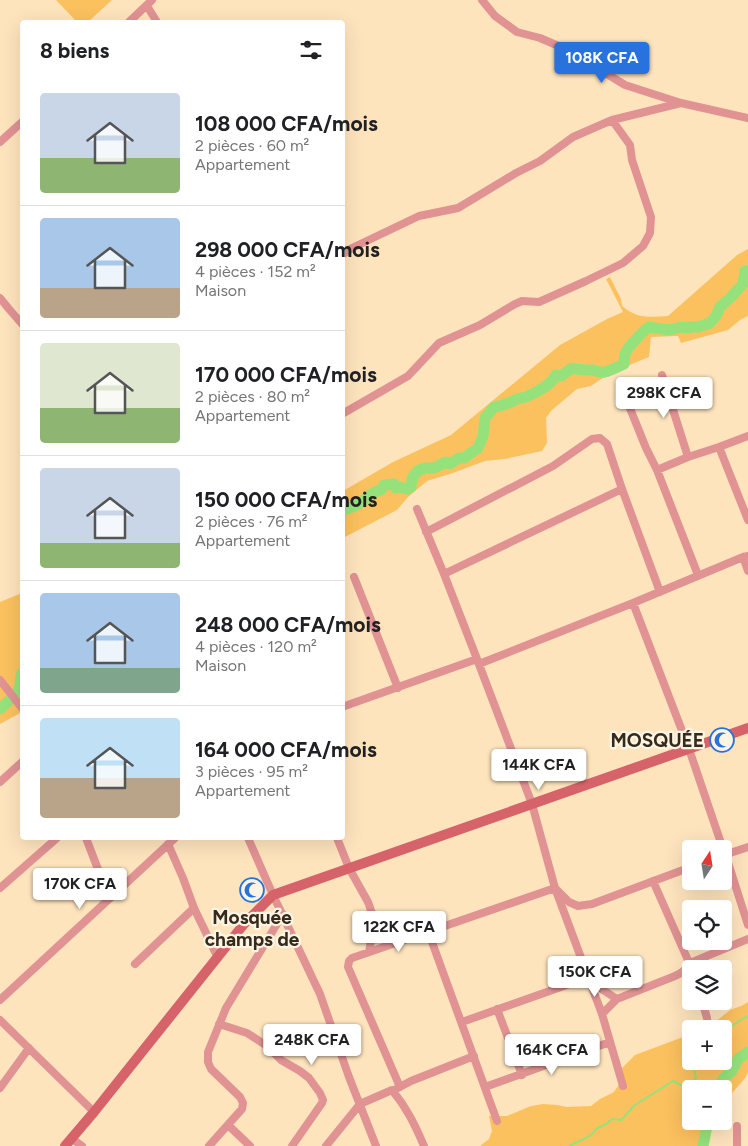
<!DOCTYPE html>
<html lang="fr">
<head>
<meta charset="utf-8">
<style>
  :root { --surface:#fff; --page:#f2f2f2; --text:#202124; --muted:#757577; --line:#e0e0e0; --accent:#2772dd }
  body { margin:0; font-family:Figtree,sans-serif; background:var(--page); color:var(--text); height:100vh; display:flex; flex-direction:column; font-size:19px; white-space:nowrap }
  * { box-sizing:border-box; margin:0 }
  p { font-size:16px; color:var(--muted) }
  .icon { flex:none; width:28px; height:28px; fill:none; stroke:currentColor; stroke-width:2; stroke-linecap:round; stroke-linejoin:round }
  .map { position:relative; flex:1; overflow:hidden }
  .details { position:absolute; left:20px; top:20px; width:325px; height:820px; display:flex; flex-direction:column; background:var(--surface); border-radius:5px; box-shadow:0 5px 20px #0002 }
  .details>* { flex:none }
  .needle { width:32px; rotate:12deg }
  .controls { position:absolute; left:682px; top:840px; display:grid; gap:10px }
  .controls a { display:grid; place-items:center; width:50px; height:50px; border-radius:5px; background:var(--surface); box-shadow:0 5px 20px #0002; font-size:25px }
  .price { position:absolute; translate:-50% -42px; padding:0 11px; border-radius:5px; background:#fff; color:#222; font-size:16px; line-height:32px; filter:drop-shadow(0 1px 2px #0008) }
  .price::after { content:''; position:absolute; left:50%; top:30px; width:15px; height:11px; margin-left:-8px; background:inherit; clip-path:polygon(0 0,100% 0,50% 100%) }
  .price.on { background:var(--accent); color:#fff }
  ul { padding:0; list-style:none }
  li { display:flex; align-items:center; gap:15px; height:125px; padding:0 20px }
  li+li { border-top:1px solid var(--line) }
  li span { display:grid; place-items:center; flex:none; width:140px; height:100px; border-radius:5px; color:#555 }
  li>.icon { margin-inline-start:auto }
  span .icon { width:60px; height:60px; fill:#fffc; stroke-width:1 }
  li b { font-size:21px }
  h2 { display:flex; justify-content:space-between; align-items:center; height:60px; padding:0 20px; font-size:21px }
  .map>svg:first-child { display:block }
</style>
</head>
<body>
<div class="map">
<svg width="748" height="1146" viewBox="0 0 748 1146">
  <rect width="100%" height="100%" fill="#fee4bd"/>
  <path fill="#fbc15f" d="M 56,0 L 112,0 L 88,22 L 77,22 Z
    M 748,249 L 748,316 L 740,320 L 728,330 L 681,343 L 678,336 L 651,337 L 649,357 L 610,373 L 591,386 L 577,389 L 552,410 L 546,418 L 547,443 L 542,451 L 505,459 L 485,461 L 453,473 L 427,481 L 408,497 L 397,510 L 343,538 L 343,491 L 393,462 L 451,435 L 560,345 L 607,319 L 623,312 L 606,279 L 610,277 L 621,299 L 622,306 C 638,319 648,317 668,316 L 737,255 Z
    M 22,593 L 22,712 L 0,724 L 0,602 Z
    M 748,1002 L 748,1072 L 746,1077 L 733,1092 L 725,1109 L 724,1109 L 724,1089 L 691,1089 L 691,1121 L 708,1121 L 707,1146 L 480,1146 L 489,1139 L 492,1131 L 489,1116 L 507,1116 L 531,1106 L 543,1104 L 557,1105 L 567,1107 L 591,1106 L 600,1099 L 614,1092 L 620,1083 L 620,1070 L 635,1055 L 691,1034 L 691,1061 L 724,1061 L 724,1029 L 702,1029 L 715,1022 L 730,1010 L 741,1006 Z"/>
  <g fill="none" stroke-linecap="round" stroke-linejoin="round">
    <path stroke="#95e27c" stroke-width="2" d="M 724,1031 C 732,1027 739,1020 748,1016
      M 569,1146 L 588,1137 L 593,1133 L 596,1129 L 606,1124 L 612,1119 L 621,1120 L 635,1105 L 673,1081 L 681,1085 L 689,1086 L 696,1078 L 694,1069 L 695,1061"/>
    <path stroke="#95e27c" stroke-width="11" d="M 342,510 C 349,509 359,505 364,500 C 369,496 374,491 381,490 L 384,485 L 394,484 L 396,488 L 399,487 L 407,489 L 411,487 C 411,478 415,470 425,468 C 428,468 431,468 434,468 C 438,466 442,464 446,462 L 450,464 L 459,458 L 464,458 L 478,448 L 483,436 L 485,418 L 494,407 C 503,406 509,403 517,399 C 521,398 525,398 528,396 C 539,391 551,385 556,375 L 561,376 L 572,368 C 579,370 586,370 593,370 C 598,371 600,373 605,372 C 612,370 617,367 624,364 C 624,360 624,356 626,352 C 629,346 643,331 649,327 L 669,330 L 682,327 L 688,328 L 691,327 L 698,327 L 710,323 L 716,316 L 720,307 L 730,298 L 743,284 L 745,271 L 748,271
      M 0,709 L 17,693 L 19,689 L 22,673
      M 716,1089 L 725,1077 L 732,1071 L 738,1059 L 748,1052
      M 703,1146 L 708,1121"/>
    <path stroke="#e19293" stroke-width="8" d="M 482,0 L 495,16 L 517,32 L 540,38 L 568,50 L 625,85 L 681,103 L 748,118
      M 147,6 L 157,22
      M 129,22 L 152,0
      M 0,142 L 22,122
      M 342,255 L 352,248 L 419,216 L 458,208 L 516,173 L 540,161 L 573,137 L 612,120 L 681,103
      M 0,298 L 9,309 L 22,324
      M 662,375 L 688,457
      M 625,396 L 646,448 L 657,470 L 698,575
      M 342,414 L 408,376 L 439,343 L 480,325 L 515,304 L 522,301 L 539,302 L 586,281 L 623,263 L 643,246 L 650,233 L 651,217 L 632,160 L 630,145 L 612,120
      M 719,447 L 748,436
      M 657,470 L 688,457 L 719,447 L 748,520
      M 417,509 L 444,574 L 477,659 L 532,804 L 555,888 L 602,1014 L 623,1086
      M 426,532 L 553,466 L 592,439 L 600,438 L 607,444 L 622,489 L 660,592
      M 748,556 L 743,557 L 748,571
      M 444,574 L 622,489
      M 354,577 L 398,688
      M 633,603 L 743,557
      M 479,664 L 633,603 L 689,749 L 723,849
      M 0,680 L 22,708
      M 342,707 L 477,659
      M 0,782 L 22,762
      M 86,838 L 109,898
      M 248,838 L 273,895 L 320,994 L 349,1077 L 376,1146
      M 337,838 L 349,868 L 368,902 L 373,916 L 373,929 L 369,952
      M 168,844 L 183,878 L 194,908 L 218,958
      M 724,850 L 748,925
      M 724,855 L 748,847
      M 653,881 L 691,967
      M 0,888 L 57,838
      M 428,931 L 497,1121
      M 135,964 L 194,908
      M 0,1000 L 175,838
      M 702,1001 L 707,1018
      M 497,1009 L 522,1075
      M 602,1014 L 617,999 L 675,976 C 682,973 686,970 690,963 L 748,939
      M 0,1020 L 94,1112
      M 462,1022 L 589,977 L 603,990 L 617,999
      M 219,1024 L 247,1033 L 267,1046 L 281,1060 L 300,1071 L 309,1078 L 320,1093 L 323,1100 L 322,1103 L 292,1146
      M 400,1087 L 348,967 L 349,961 L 352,958 L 555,888 L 569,902 L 578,906 L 592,904 L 691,867
      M 485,1087 L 610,1042
      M 0,1088 L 29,1048
      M 396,1089 L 411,1081 L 474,1056
      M 228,1125 L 250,1146
      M 737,1126 L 737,1146
      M 71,1138 L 82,1146
      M 209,1146 L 242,1109 L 243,1103 L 240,1097 L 211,1069 L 208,1062 L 208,1052 L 226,1008 L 283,914
      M 326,1146 L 360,1104 L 392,1090 C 407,1108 415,1125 424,1146"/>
    <path stroke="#d7636a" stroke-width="10" d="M 65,1146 L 94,1112 L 244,924 L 273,895 L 748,728"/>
  </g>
  <defs>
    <g id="mosque-ring" transform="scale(1.25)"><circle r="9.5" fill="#fef4e4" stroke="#2772dd" stroke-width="1.5"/><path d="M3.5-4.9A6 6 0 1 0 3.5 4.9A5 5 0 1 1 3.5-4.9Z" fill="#2772dd"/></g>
  </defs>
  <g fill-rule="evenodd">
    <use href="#mosque-ring" x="722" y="740"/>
    <use href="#mosque-ring" x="252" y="890"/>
  </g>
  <g text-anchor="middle" stroke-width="4.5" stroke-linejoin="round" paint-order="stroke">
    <g font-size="19" font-weight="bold" fill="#352b1c" stroke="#fef4e4" text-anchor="end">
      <text x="704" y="747">MOSQUÉE</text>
      <text x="252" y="924" text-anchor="middle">Mosquée<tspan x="252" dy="22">champs de</tspan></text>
    </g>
  </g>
</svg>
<div class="controls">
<a><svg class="needle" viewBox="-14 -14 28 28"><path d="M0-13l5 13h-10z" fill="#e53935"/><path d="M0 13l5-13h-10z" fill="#757577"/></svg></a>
<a><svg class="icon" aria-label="locate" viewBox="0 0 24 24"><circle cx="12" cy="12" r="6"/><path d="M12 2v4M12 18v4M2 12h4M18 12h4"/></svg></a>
<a><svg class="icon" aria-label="layers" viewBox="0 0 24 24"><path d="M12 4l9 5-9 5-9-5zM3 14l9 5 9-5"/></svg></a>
<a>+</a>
<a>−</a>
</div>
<b class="price on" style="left:602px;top:84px">108K CFA</b>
<b class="price" style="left:664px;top:419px">298K CFA</b>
<b class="price" style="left:539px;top:791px">144K CFA</b>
<b class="price" style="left:80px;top:910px">170K CFA</b>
<b class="price" style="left:399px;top:953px">122K CFA</b>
<b class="price" style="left:595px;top:998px">150K CFA</b>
<b class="price" style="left:312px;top:1066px">248K CFA</b>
<b class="price" style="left:552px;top:1076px">164K CFA</b>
<section class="details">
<h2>8 biens<svg class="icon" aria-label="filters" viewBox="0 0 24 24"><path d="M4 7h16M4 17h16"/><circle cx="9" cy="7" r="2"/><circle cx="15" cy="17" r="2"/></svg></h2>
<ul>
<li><span style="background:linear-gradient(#c9d6e8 65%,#8fb573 0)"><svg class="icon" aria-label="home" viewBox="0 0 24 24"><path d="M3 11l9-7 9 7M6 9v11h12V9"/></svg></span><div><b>108 000 CFA/mois</b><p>2 pièces · 60 m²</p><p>Appartement</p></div></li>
<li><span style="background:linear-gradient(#a9c7e8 70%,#b9a48a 0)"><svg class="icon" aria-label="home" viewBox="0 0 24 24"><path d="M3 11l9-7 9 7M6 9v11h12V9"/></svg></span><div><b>298 000 CFA/mois</b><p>4 pièces · 152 m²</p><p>Maison</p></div></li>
<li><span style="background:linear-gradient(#dfe7d0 65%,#8fb573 0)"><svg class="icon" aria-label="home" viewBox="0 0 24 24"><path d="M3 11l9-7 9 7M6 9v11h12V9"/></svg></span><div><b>170 000 CFA/mois</b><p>2 pièces · 80 m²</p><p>Appartement</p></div></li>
<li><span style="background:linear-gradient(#c9d6e8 75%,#8fb573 0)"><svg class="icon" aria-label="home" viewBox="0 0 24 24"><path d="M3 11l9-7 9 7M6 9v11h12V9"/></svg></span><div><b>150 000 CFA/mois</b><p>2 pièces · 76 m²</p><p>Appartement</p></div></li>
<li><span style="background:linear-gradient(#a9c7e8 75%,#7fa58c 0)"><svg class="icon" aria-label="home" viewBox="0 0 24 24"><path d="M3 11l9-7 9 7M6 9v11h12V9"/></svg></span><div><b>248 000 CFA/mois</b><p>4 pièces · 120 m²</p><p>Maison</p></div></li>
<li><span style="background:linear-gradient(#bfe0f5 60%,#b9a48a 0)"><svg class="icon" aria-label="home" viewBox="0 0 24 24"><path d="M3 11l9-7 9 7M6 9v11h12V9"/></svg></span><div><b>164 000 CFA/mois</b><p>3 pièces · 95 m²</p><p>Appartement</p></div></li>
</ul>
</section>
</div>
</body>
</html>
